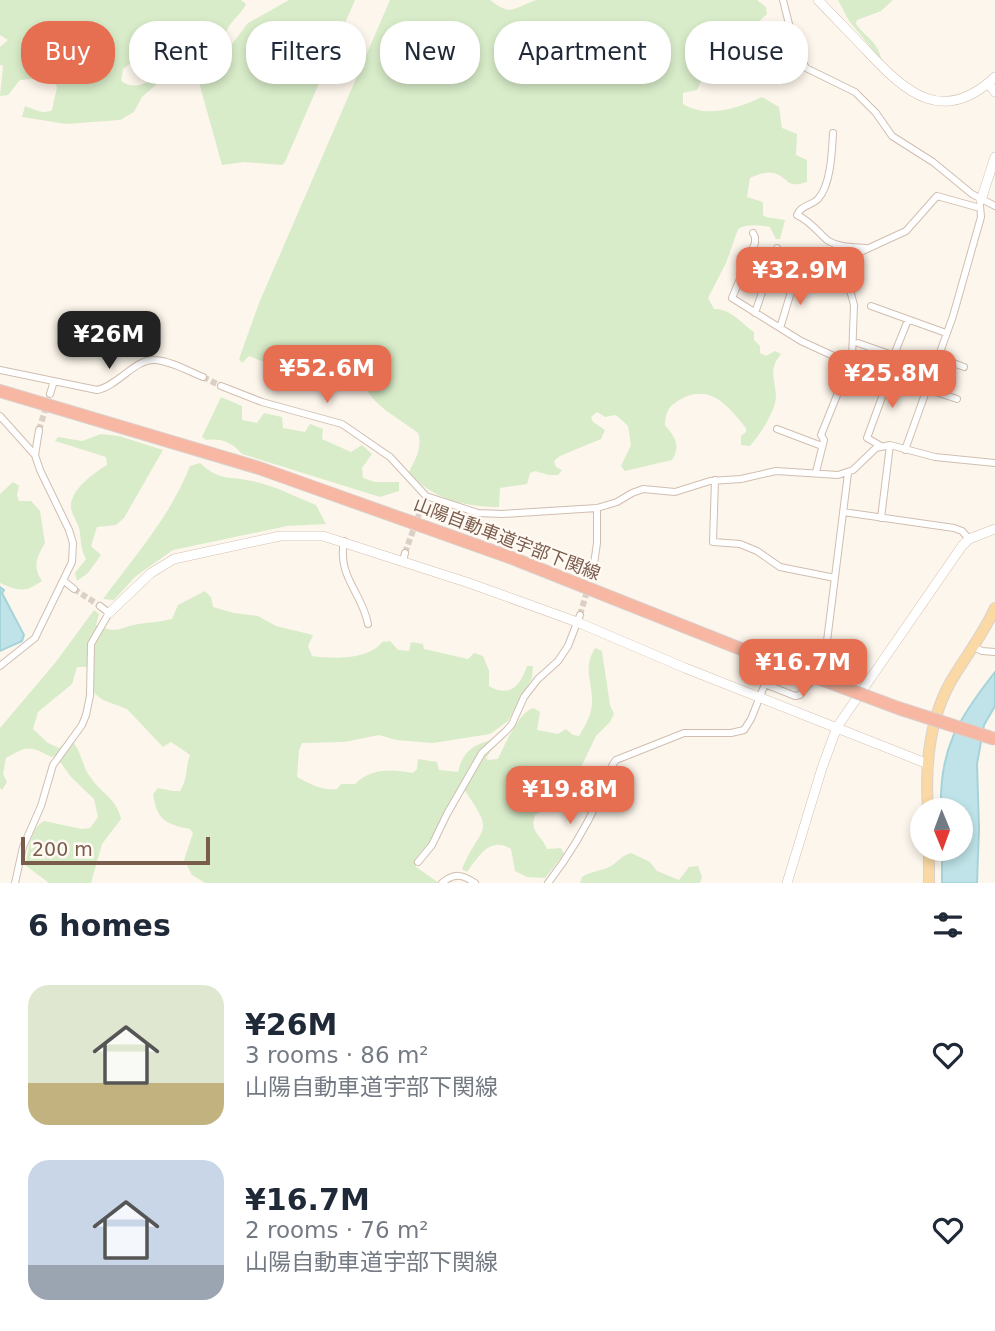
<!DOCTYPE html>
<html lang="en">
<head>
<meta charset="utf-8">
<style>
  :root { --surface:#fff; --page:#f2f2f3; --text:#1f2937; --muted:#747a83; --accent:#e76f51 }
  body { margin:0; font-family:"DejaVu Sans","Noto Sans JP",sans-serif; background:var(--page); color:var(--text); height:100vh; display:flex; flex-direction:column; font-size:26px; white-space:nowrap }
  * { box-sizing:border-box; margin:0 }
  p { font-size:23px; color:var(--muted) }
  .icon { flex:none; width:38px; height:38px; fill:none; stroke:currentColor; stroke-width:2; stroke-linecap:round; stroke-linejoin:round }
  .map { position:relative; height:883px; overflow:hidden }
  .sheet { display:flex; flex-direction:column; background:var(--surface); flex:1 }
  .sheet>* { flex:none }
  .guide { position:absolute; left:21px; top:21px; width:954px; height:63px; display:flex; gap:14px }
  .needle { width:46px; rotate:179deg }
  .tools { position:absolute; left:910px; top:798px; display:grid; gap:14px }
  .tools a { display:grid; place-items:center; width:63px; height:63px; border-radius:50%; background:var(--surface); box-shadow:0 4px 10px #0003; font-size:35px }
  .scale { position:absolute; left:21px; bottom:18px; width:189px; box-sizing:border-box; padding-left:7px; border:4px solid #7a5c4d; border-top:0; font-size:19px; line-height:24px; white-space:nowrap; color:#7a5c4d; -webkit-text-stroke:5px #fffaf3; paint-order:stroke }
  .price { position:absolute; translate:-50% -60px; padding:0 16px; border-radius:14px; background:var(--accent); color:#fff; font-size:23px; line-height:46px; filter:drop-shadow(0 2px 4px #0008) }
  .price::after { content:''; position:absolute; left:50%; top:42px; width:21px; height:16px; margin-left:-10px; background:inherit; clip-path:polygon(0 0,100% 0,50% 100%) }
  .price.on { background:#222; color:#fff }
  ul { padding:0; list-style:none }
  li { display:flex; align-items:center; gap:21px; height:175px; padding:0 28px }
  li span { display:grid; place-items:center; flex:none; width:196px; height:140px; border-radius:21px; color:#555 }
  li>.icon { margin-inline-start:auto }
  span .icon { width:84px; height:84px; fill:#fffc; stroke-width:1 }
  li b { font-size:30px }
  h2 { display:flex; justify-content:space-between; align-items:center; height:84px; padding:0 28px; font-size:30px }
  .chip { padding:0 24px; border-radius:28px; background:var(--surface); box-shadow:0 4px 10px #0003; font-size:24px; line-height:63px }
  .chip.on { background:var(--accent); color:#fff }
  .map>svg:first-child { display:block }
</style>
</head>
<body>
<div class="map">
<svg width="995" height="883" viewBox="0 0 995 883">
  <rect width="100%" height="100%" fill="#fdf6ec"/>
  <path fill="#d8ecc9" d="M 0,0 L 241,0 L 246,4 C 241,15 231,20 226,32 L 215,36 L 216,44 L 223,56 L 248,23 L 289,0 L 355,0 L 285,162 L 282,165 L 244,162 L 222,165 L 200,86 L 203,62 L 197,52 L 181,46 L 160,50 L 139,57 L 123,69 L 121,81 C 133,89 140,85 153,80 L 158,83 L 142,97 L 134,112 L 120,120 L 66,124 L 22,117 L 25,106 C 34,109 43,115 52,110 L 57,87 L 50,77 L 20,80 L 8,95 L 0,96 L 3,66 L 0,65 L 0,47 L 8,40 L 0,35 Z
    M 390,0 L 490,0 C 512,17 513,8 536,0 L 757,0 L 766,7 L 767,14 L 745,34 L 736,54 L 756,61 L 741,71 L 736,72 L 732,66 L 724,65 L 701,81 L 697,90 L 683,93 L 683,104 C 706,119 739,108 762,97 L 779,107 L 782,128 L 797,134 L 796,155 L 807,160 L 807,182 C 785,189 790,178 774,173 C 766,171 757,175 750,178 L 747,197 L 763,202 L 763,215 L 766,217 L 785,220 L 780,239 L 776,239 L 770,227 C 761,225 746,224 738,229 L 726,263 L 708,298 L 714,309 C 730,308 741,323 754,332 L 754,340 L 760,346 L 760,353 L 766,356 L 775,351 L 781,354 C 768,370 775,378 776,396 C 776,411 759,436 750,446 L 741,445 L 741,436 L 746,432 L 746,428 C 729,407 711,383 681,399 C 669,406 666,410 665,425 C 675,437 681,446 672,460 L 625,471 L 621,466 L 631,445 L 628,426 L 616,415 L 605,417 L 597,412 L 591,417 L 593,422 L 605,430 L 601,439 L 560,456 L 554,461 L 556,467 L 562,470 L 558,475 L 549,475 L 535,471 L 530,473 L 527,484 L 500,488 L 499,507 C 465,507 431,499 409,472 C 415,460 423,447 418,433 C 398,417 371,406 363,381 L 344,375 L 335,381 L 326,381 L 287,367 L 276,367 L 249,356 L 242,363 L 239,359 L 259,303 Z
    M 838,0 L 893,0 L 881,11 L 857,20 L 856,24 C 867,39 877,40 882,61 L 849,21 Z
    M 221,397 L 242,406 L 242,420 L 257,423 L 264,413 L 282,417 L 283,428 L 305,432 L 310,424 L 323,429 L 322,439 L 351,452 L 362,445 L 372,454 L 362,468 L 363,478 L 375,482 L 399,482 L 399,491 L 380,497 L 242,454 C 232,442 221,438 206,440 L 202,437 Z
    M 101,434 L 119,436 L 163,450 L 124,518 L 116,525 L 97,527 L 91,546 L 101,555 L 88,573 L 77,581 L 75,573 L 86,559 C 81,549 81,543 80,533 C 79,523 71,515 71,506 C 71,489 94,473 107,465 L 106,457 L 55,441 L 58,437 L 82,441 Z
    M 200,463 C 219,481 229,476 252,481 C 274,485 296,497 316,505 L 326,524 L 287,526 L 173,550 L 136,576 L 114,600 L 103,599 C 135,556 171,515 190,466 Z
    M 13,482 L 19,486 L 17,495 L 19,501 L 31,501 L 40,511 L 45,543 C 37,557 32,567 42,581 C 25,593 18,591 0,583 L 0,494 Z
    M 205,591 L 211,597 L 213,607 L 234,613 L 258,616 L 276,626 L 313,635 L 308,646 L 312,656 C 332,659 369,660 382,642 L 390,641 L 398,650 L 409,651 L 411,642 L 423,644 L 424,649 L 468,659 L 474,653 L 483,656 L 489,671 L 489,686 C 510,698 520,686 527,666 L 533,666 L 532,678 L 508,721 L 490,734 L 433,743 L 396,740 L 379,735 L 344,742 L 302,743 L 299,750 L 297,777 C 310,784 322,791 337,789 L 341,784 L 355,784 C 371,768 392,769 413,773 L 417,769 L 418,759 L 437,762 L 439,770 L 458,772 C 463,752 471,746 491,740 L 493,748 L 486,758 L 488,760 L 498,759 C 504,746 519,712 533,708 L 540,712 L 537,730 L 558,734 L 566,729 L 573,735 L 579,736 C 585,726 591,716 592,704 C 593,680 582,670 595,648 L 602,651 L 610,705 L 614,714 L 610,722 L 596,736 L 581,767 L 571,777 L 568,792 L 550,807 L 535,815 C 529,833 542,835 547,849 L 561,848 L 564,854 L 545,878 L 527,877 L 515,871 L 511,849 C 490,836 479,856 467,872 L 462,869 C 480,825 497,836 465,791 L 457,791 L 430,842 L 416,858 L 416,867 L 439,883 L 205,883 L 192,875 L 184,860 L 193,833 L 190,829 C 165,824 157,820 153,794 L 158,788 L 173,791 L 180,791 C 188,779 185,768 190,755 L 171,742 L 163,747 L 127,709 L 103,700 L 95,694 L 92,685 L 92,667 L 77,667 L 72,684 L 38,712 L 33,729 L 48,743 L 59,748 L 69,739 C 82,748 81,766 91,778 C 102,794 117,799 121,819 L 102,844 L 91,883 L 49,883 L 25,865 C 29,851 30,828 44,821 L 82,829 L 90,828 L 98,817 L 94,799 L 71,777 L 56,756 L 51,757 C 29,745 27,746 6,758 L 3,774 L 7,782 L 2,790 L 0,788 L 0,728 L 55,663 L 94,610 L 99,614 L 96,625 C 120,635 118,627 139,624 C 150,622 161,622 172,619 L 178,605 Z
    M 631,853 L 650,862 L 657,871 L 679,880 L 689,867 L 698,866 L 702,877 L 700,883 L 580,883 L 582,877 C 591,871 602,871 611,866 C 619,861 621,856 631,853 Z"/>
  <path fill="#bfe3e8" stroke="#a5d3da" stroke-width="2" d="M 0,587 L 4,590 L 2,593 L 24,635 L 22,641 L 0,651 Z
    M 995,672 L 995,706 L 984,725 L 977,764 L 979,828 L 977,883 L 942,883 L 942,849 L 961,849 L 961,810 L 941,810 C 939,749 958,719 995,672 Z"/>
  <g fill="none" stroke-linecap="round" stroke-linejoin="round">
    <path stroke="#dcd0c4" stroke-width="6" stroke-dasharray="6 3" stroke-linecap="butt" d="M 203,377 L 221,386
      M 39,430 L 50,394
      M 405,553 L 423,503
      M 74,589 L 100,606
      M 580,615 L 593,571"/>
    <g stroke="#d1beb0" stroke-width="8">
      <path id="street" d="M 783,0 L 795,48 L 806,68 L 855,92 L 876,113 L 892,136 L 933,162 L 972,194 L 995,206
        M 833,133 C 832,151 831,185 818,199 C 811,206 801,205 797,215 C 810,221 817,231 827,240 C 839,248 853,247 866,248
        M 753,233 L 755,237 L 755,243 L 732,298 L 801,341 L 851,364 L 926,391
        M 871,306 L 946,333
        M 755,313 L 777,248
        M 780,328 L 795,279
        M 858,343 L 932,369
        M 937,357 L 964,367
        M 0,370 L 97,390 C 118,386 136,358 155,360 C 171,361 188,371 203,377
        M 885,377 L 908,320
        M 221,386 L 262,402 L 342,424 L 390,457 L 426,496 L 478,513 L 502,514 L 597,508 L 617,502 L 632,493 L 643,489 L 675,492 L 710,481 L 741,479 L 776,471 L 838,475 L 853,470 L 876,448 L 890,445 L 935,457 L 995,463
        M 927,389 L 957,399
        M 50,394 L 54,381
        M 0,416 L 35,455
        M 777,429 L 822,446
        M 881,446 L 867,438 L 889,378
        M 905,450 L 953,316 L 981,217 L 980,205
        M 816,472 L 824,440 L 821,435 L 852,358 L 854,305 L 846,275 L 847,261 L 854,255 L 906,231 L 937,196 L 980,208
        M 715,480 L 713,542 L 740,544 L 757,551 L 780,567 L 835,578
        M 843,512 L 954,528 L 962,531 L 969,539
        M 881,518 L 890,445
        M 344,541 C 337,577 362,592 368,624
        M 403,561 L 405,553
        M 593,571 L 597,543 L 597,508
        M 64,581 L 74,589
        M 974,647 L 982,651 L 995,652
        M 0,666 L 35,638 L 72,562 L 73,543 L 69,530 L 40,470 L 35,455 L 39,430
        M 418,862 L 432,845 L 447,814 L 482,753 L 506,731 L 512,724 L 524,697 L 538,679 L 558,661 L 568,646 L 580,615
        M 15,883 L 23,847 L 41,806 L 53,765 L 82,725 L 86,715 L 90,696 L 91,644 L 109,613 L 100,606
        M 442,883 C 454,873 462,874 475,883
        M 548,883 C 568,857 584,831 598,801 C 605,788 606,772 616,760 L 684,733 L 731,733 L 744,730 L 751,719 L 765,684 L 795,696 L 800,695 L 824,665 L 848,473"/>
    </g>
    <g stroke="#d6c0b0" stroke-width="10">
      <path id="secondary" d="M 818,0 C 834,17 851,34 867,51 C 906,93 943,126 995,77
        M 988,83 L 995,92
        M 981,200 L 995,157
        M 109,613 L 151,573 L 174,559 L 280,536 L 323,536 L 469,583 L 577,622 L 685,668 L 928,764
        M 787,883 L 822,768 L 837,727 L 962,546 L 969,539 L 995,529"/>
    </g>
    <g stroke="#dad1cd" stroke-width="12">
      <path id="primary" d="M 928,810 C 925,767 929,721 950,683 C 965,657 983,635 995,608
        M 929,883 L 929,849"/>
    </g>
    <g stroke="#dad1cd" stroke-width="14">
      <path id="highway" d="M 0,391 L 259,468 L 512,558 L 746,651"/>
    </g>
    <use href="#street" stroke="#fff" stroke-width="6"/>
    <use href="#secondary" stroke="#fff" stroke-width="9"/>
    <use href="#primary" stroke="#fbd9a5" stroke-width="10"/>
    <use href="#highway" stroke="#f7b7a3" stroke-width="12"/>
    <g stroke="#dad1cd" stroke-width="14" stroke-linecap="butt">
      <path id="highway-bridge" d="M 746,651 L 898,708 L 995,739"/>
    </g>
    <use href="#highway-bridge" stroke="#f7b7a3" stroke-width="12"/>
  </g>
  <g text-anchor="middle" stroke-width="5" stroke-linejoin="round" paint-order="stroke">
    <g font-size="18" fill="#7a5c4d" stroke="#fffaf3">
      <text transform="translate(507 539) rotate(21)" y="6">山陽自動車道宇部下関線</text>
    </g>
  </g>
</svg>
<div class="tools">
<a><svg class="needle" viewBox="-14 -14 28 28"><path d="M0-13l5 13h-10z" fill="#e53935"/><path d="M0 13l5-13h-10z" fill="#747a83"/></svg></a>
</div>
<div class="scale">200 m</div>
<b class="price" style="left:800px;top:307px">¥32.9M</b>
<b class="price on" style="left:109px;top:371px">¥26M</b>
<b class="price" style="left:327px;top:405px">¥52.6M</b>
<b class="price" style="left:892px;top:410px">¥25.8M</b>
<b class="price" style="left:803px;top:699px">¥16.7M</b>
<b class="price" style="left:570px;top:826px">¥19.8M</b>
<div class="guide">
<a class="chip on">Buy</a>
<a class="chip">Rent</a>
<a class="chip">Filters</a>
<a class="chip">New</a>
<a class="chip">Apartment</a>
<a class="chip">House</a>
</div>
</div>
<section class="sheet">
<h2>6 homes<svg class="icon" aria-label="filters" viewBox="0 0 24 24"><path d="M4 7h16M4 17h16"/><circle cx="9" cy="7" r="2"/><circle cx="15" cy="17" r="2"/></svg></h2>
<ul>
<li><span style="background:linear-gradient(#dfe7d0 70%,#c2b280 0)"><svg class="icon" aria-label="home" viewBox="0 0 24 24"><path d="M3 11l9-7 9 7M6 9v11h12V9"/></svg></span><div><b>¥26M</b><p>3 rooms · 86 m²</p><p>山陽自動車道宇部下関線</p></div><svg class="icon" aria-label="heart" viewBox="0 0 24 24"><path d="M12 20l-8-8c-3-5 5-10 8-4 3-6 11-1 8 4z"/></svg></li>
<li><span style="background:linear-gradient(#c9d6e8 75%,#9aa5b1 0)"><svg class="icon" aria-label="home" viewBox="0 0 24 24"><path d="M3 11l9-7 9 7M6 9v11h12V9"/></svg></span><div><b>¥16.7M</b><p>2 rooms · 76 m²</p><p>山陽自動車道宇部下関線</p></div><svg class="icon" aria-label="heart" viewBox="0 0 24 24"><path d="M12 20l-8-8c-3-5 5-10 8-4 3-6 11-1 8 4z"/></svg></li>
</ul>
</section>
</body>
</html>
